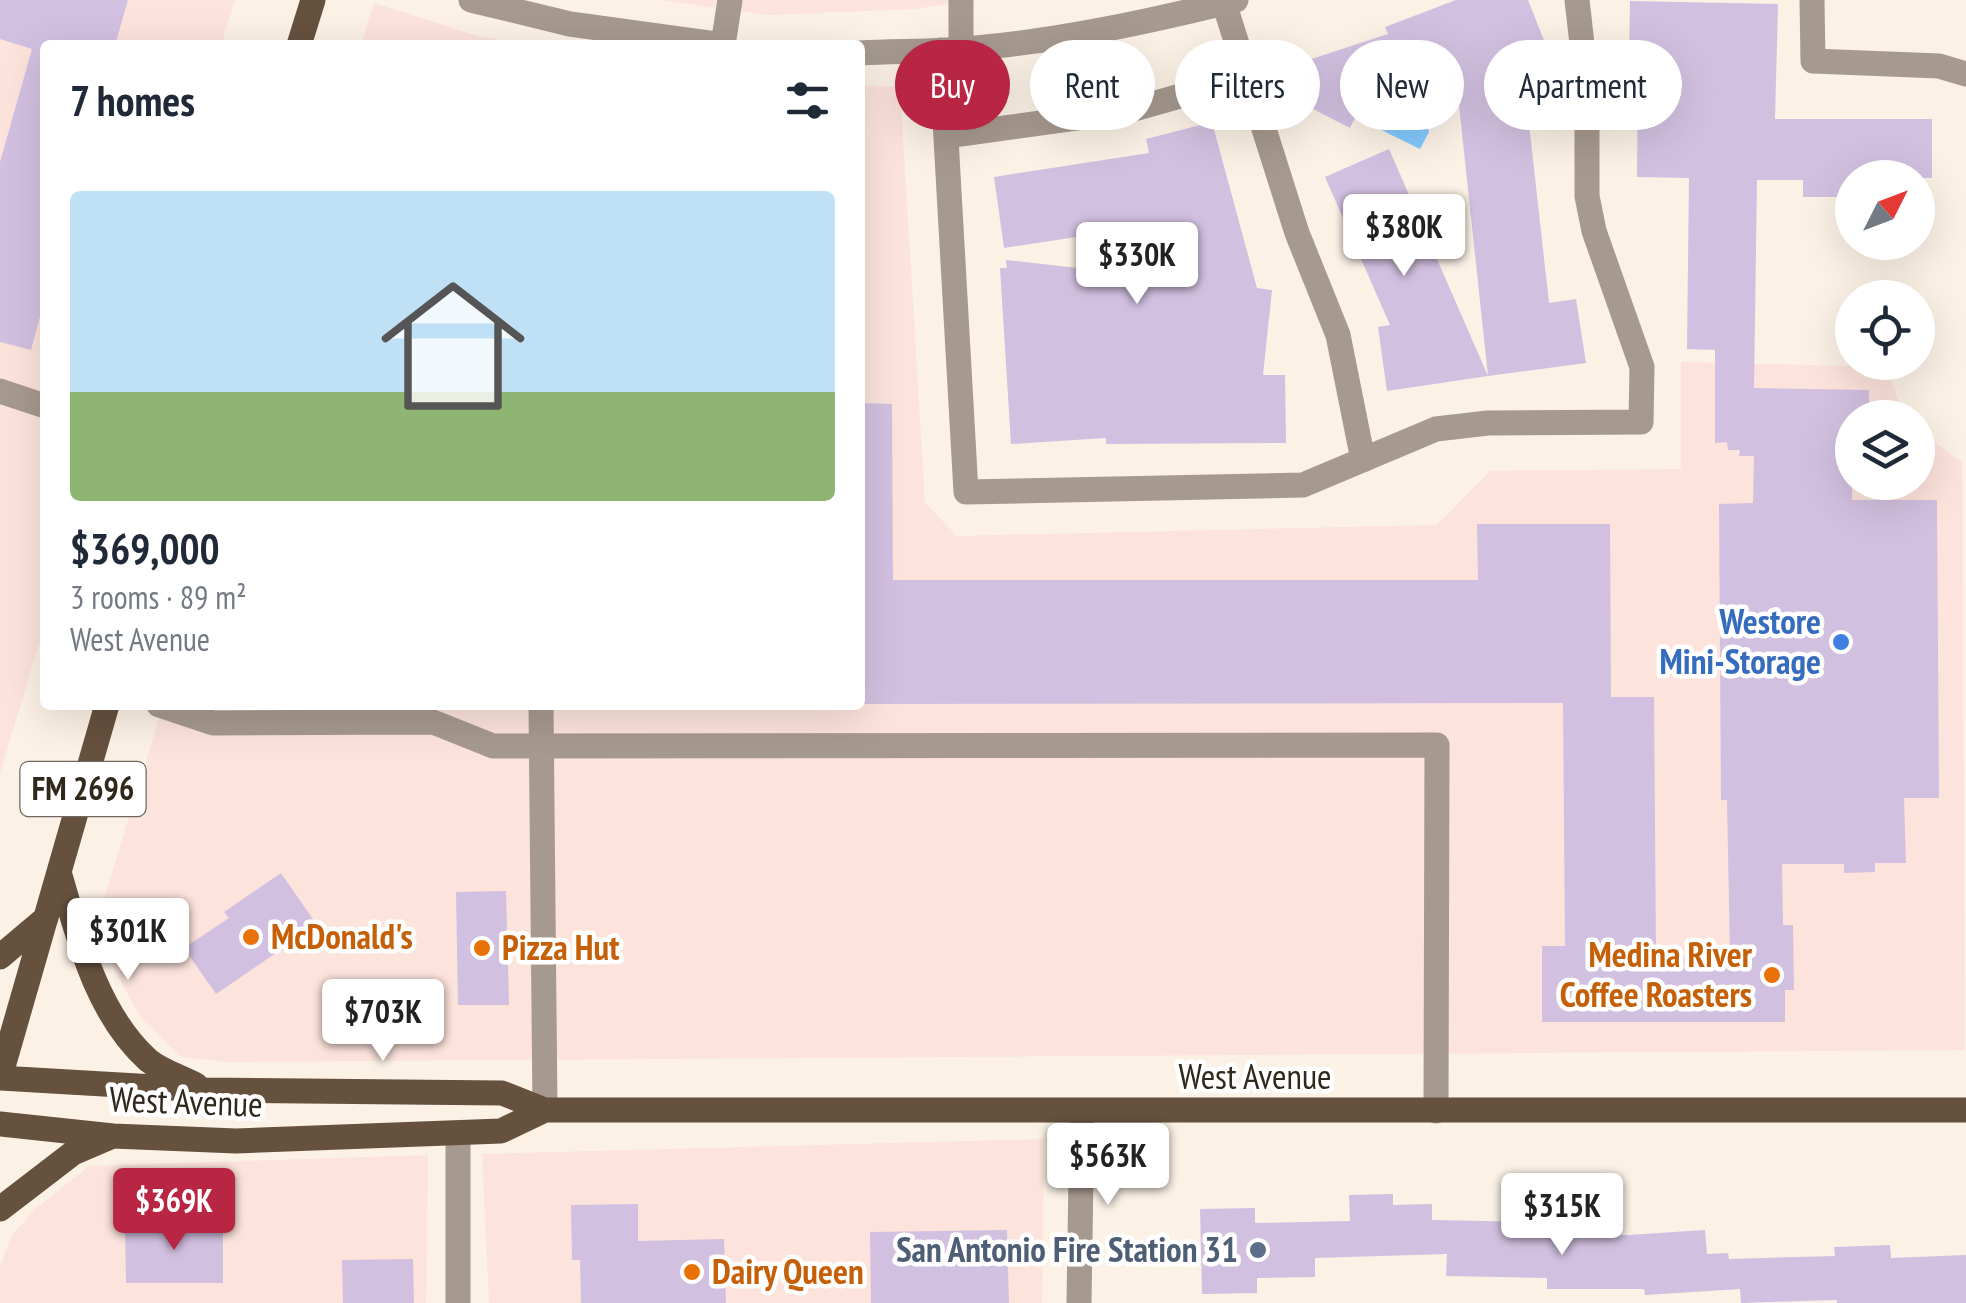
<!DOCTYPE html>
<html lang="en">
<head>
<meta charset="utf-8">
<style>
  :root { --surface:#fff; --page:#f6f6f7; --text:#1f2937; --muted:#747a83; --accent:#b82643 }
  body { margin:0; font-family:"PT Sans Narrow",sans-serif; background:var(--page); color:var(--text); height:100vh; display:flex; flex-direction:column; font-size:38px; white-space:nowrap }
  * { box-sizing:border-box; margin:0 }
  p { font-size:32px; color:var(--muted) }
  .icon { flex:none; width:55px; height:55px; fill:none; stroke:currentColor; stroke-width:2; stroke-linecap:round; stroke-linejoin:round }
  .map { position:relative; flex:1; overflow:hidden }
  .panel { position:absolute; left:40px; top:40px; width:825px; height:670px; display:flex; flex-direction:column; background:var(--surface); border-radius:10px; box-shadow:0 10px 40px #0002 }
  .panel>* { flex:none }
  .banner { position:absolute; left:895px; top:40px; width:920px; height:90px; display:flex; gap:20px }
  .needle { width:65px; rotate:48deg }
  .fabs { position:absolute; left:1835px; top:160px; display:grid; gap:20px }
  .fabs a { display:grid; place-items:center; width:100px; height:100px; border-radius:50%; background:var(--surface); box-shadow:0 10px 40px #0002; font-size:50px }
  .price { position:absolute; translate:-50% -85px; padding:0 22px; border-radius:10px; background:#fff; color:#222; font-size:32px; line-height:65px; filter:drop-shadow(0 2px 5px #0008) }
  .price::after { content:''; position:absolute; left:50%; top:60px; width:30px; height:22px; margin-left:-15px; background:inherit; clip-path:polygon(0 0,100% 0,50% 100%) }
  .price.active { background:var(--accent); color:#fff }
  ul { padding:0; list-style:none }
  li { display:grid; align-content:center; gap:20px; height:530px; padding:0 30px }
  li span { display:grid; place-items:center; height:310px; border-radius:10px; color:#555 }
  li>.icon { margin-inline-start:auto }
  span .icon { width:180px; height:180px; fill:#fffc; stroke-width:1 }
  li b { font-size:42px }
  h2 { display:flex; justify-content:space-between; align-items:center; height:120px; padding:0 30px; font-size:42px }
  .tag { padding:0 35px; border-radius:45px; background:var(--surface); box-shadow:0 10px 40px #0002; font-size:35px; line-height:90px }
  .tag.active { background:var(--accent); color:#fff }
  .map>svg:first-child { display:block }
</style>
</head>
<body>
<div class="map">
<svg width="1966" height="1303" viewBox="0 0 1966 1303">
  <rect width="100%" height="100%" fill="#fbf1e5"/>
  <path fill="#fce3db" d="M 0,0 L 235,0 L 221,45 L 45,45 L 45,624 L 0,773 Z
    M 659,0 L 977,0 L 913,9 L 769,15 Z
    M 374,3 L 478,36 L 530,45 L 361,45 Z
    M 860,85 L 900,87 L 925,503 L 957,536 L 1437,525 L 1490,471 L 1681,469 L 1681,362 L 1887,367 L 1899,403 L 1912,417 L 1852,418 L 1852,482 L 1918,482 L 1918,424 L 1930,439 L 1962,462 L 1965,1050 L 228,1062 L 181,1057 L 141,1018 L 112,965 L 104,899 L 163,705 L 860,705 Z
    M 1044,1139 L 1042,1303 L 489,1303 L 482,1154 Z
    M 428,1155 L 426,1303 L 0,1303 L 0,1267 L 11,1237 L 34,1210 L 89,1166 Z"/>
  <path fill="#83cafe" d="M 1384,105 L 1428,126 L 1429,132 L 1420,149 L 1371,125 Z"/>
  <path fill="#d2c0e0" d="M 0,0 L 128,0 L 115,45 L 45,45 L 45,298 L 31,350 L 0,342 L 0,162 L 32,49 L 0,39 Z
    M 1456,0 L 1528,0 L 1545,43 L 1521,52 L 1549,303 L 1576,299 L 1586,363 L 1488,376 L 1456,77 L 1411,94 L 1391,43 L 1350,128 L 1311,108 L 1296,64 L 1388,34 L 1385,27 Z
    M 1630,1 L 1778,4 L 1775,119 L 1932,119 L 1932,178 L 1852,178 L 1852,197 L 1803,197 L 1803,180 L 1757,180 L 1754,388 L 1869,390 L 1869,418 L 1852,418 L 1852,500 L 1937,500 L 1939,798 L 1904,798 L 1906,863 L 1875,863 L 1875,872 L 1844,873 L 1844,864 L 1782,864 L 1783,925 L 1793,925 L 1794,990 L 1785,990 L 1785,1022 L 1542,1022 L 1542,946 L 1565,946 L 1563,703 L 860,704 L 860,403 L 892,404 L 893,580 L 1478,580 L 1477,524 L 1610,524 L 1611,697 L 1654,697 L 1656,955 L 1730,955 L 1727,800 L 1721,800 L 1719,504 L 1753,503 L 1754,456 L 1739,456 L 1740,450 L 1728,450 L 1727,442 L 1715,443 L 1715,350 L 1687,349 L 1689,178 L 1637,177 L 1638,66 L 1629,65 Z
    M 1212,122 L 1257,288 L 1272,290 L 1263,375 L 1285,375 L 1286,443 L 1106,444 L 1106,438 L 1011,444 L 1000,268 L 1007,268 L 1006,260 L 1184,280 L 1168,223 L 1004,248 L 994,177 L 1149,153 L 1146,139 Z
    M 1389,149 L 1488,376 L 1387,391 L 1378,327 L 1390,325 L 1325,177 Z
    M 281,873 L 317,925 L 216,994 L 184,948 L 229,918 L 224,912 Z
    M 506,891 L 509,1005 L 458,1005 L 456,892 Z
    M 1393,1194 L 1393,1205 L 1432,1204 L 1432,1220 L 1536,1222 L 1536,1235 L 1629,1235 L 1705,1230 L 1707,1254 L 1728,1253 L 1729,1259 L 1835,1256 L 1834,1247 L 1890,1245 L 1891,1258 L 1966,1255 L 1966,1303 L 1837,1303 L 1837,1300 L 1741,1303 L 1740,1289 L 1645,1295 L 1644,1289 L 1547,1289 L 1547,1278 L 1446,1276 L 1447,1254 L 1315,1258 L 1315,1277 L 1257,1278 L 1257,1293 L 1202,1294 L 1200,1209 L 1255,1208 L 1255,1223 L 1350,1221 L 1349,1195 Z
    M 638,1204 L 638,1241 L 724,1239 L 726,1303 L 581,1303 L 580,1260 L 572,1260 L 571,1205 Z
    M 125,1224 L 223,1224 L 223,1283 L 126,1283 Z
    M 1007,1230 L 1009,1303 L 871,1303 L 870,1232 Z
    M 413,1259 L 414,1303 L 343,1303 L 342,1260 Z"/>
  <g fill="none" stroke-linecap="round" stroke-linejoin="round">
    <path stroke="#a6998f" stroke-width="25" d="M 471,0 L 570,24 L 723,45
      M 1812,0 L 1813,61 L 1939,66 L 1966,74
      M 1224,3 L 1297,233 L 1338,335 L 1363,460
      M 723,45 L 730,0
      M 961,49 L 961,0
      M 941,50 L 966,492 L 1303,485 L 1436,429 L 1488,423 L 1641,422 L 1642,367 L 1594,231 L 1587,196 L 1587,88 L 1577,0
      M 860,53 C 899,51 938,52 976,48 C 1064,40 1151,21 1236,0
      M 946,136 L 1127,111 L 1248,77
      M 0,391 L 45,406
      M 159,705 L 213,723 L 433,722 L 493,746 L 1437,745 L 1436,1111
      M 541,705 L 545,1110
      M 458,1133 L 458,1303
      M 1079,1303 L 1082,1112"/>
    <path stroke="#66503e" stroke-width="25" d="M 299,45 L 313,0
      M 59,872 C 78,936 96,1013 148,1060 C 161,1071 181,1077 196,1085
      M 0,957 L 46,918
      M 0,1077 L 107,705
      M 0,1078 L 206,1090 L 502,1093 L 545,1110 L 1966,1110
      M 0,1124 L 113,1136 L 236,1141 L 501,1131 L 545,1110
      M 0,1209 L 73,1153 L 108,1138"/>
  </g>
  <circle fill="#3f7fe0" stroke="#fff" stroke-width="4" cx="1841" cy="642" r="10"/>
  <g fill="#e8710a" stroke="#fff" stroke-width="4">
    <circle cx="251" cy="937" r="10"/>
    <circle cx="482" cy="948" r="10"/>
    <circle cx="1772" cy="975" r="10"/>
    <circle cx="692" cy="1272" r="10"/>
  </g>
  <circle fill="#5c6f8a" stroke="#fff" stroke-width="4" cx="1258" cy="1250" r="10"/>
  <g text-anchor="middle" stroke-width="9" stroke-linejoin="round" paint-order="stroke">
    <rect fill="#fff" stroke="#6f6860" stroke-width="2.5" x="20.5" y="762" width="125" height="54" rx="8"/>
    <g font-size="32" font-weight="bold" fill="#31281c">
      <text x="83" y="800">FM 2696</text>
    </g>
    <g font-size="35" font-weight="bold" fill="#366cbe" stroke="#fff" text-anchor="end">
      <text x="1821" y="634">Westore<tspan x="1821" dy="40">Mini-Storage</tspan></text>
    </g>
    <g font-size="35" font-weight="bold" fill="#c56008" stroke="#fff" text-anchor="start">
      <text x="271" y="949">McDonald's</text>
      <text x="502" y="960">Pizza Hut</text>
      <text x="1752" y="967" text-anchor="end">Medina River<tspan x="1752" dy="40">Coffee Roasters</tspan></text>
      <text x="712" y="1284">Dairy Queen</text>
    </g>
    <g font-size="35" fill="#31281c" stroke="#fff">
      <text x="1255" y="1089">West Avenue</text>
      <text transform="translate(186 1102) rotate(2)" y="12">West Avenue</text>
    </g>
    <g font-size="35" font-weight="bold" fill="#4e5e75" stroke="#fff" text-anchor="end">
      <text x="1238" y="1262">San Antonio Fire Station 31</text>
    </g>
  </g>
</svg>
<div class="fabs">
<a><svg class="needle" viewBox="-14 -14 28 28"><path d="M0-13l5 13h-10z" fill="#e53935"/><path d="M0 13l5-13h-10z" fill="#747a83"/></svg></a>
<a><svg class="icon" aria-label="locate" viewBox="0 0 24 24"><circle cx="12" cy="12" r="6"/><path d="M12 2v4M12 18v4M2 12h4M18 12h4"/></svg></a>
<a><svg class="icon" aria-label="layers" viewBox="0 0 24 24"><path d="M12 4l9 5-9 5-9-5zM3 14l9 5 9-5"/></svg></a>
</div>
<b class="price" style="left:1404px;top:279px">$380K</b>
<b class="price" style="left:1137px;top:307px">$330K</b>
<b class="price" style="left:128px;top:983px">$301K</b>
<b class="price" style="left:383px;top:1064px">$703K</b>
<b class="price" style="left:1108px;top:1208px">$563K</b>
<b class="price active" style="left:174px;top:1253px">$369K</b>
<b class="price" style="left:1562px;top:1258px">$315K</b>
<div class="banner">
<a class="tag active">Buy</a>
<a class="tag">Rent</a>
<a class="tag">Filters</a>
<a class="tag">New</a>
<a class="tag">Apartment</a>
</div>
<section class="panel">
<h2>7 homes<svg class="icon" aria-label="filters" viewBox="0 0 24 24"><path d="M4 7h16M4 17h16"/><circle cx="9" cy="7" r="2"/><circle cx="15" cy="17" r="2"/></svg></h2>
<ul>
<li><span style="background:linear-gradient(#bfe0f5 65%,#8fb573 0)"><svg class="icon" aria-label="home" viewBox="0 0 24 24"><path d="M3 11l9-7 9 7M6 9v11h12V9"/></svg></span><div><b>$369,000</b><p>3 rooms · 89 m²</p><p>West Avenue</p></div></li>
</ul>
</section>
</div>
</body>
</html>
